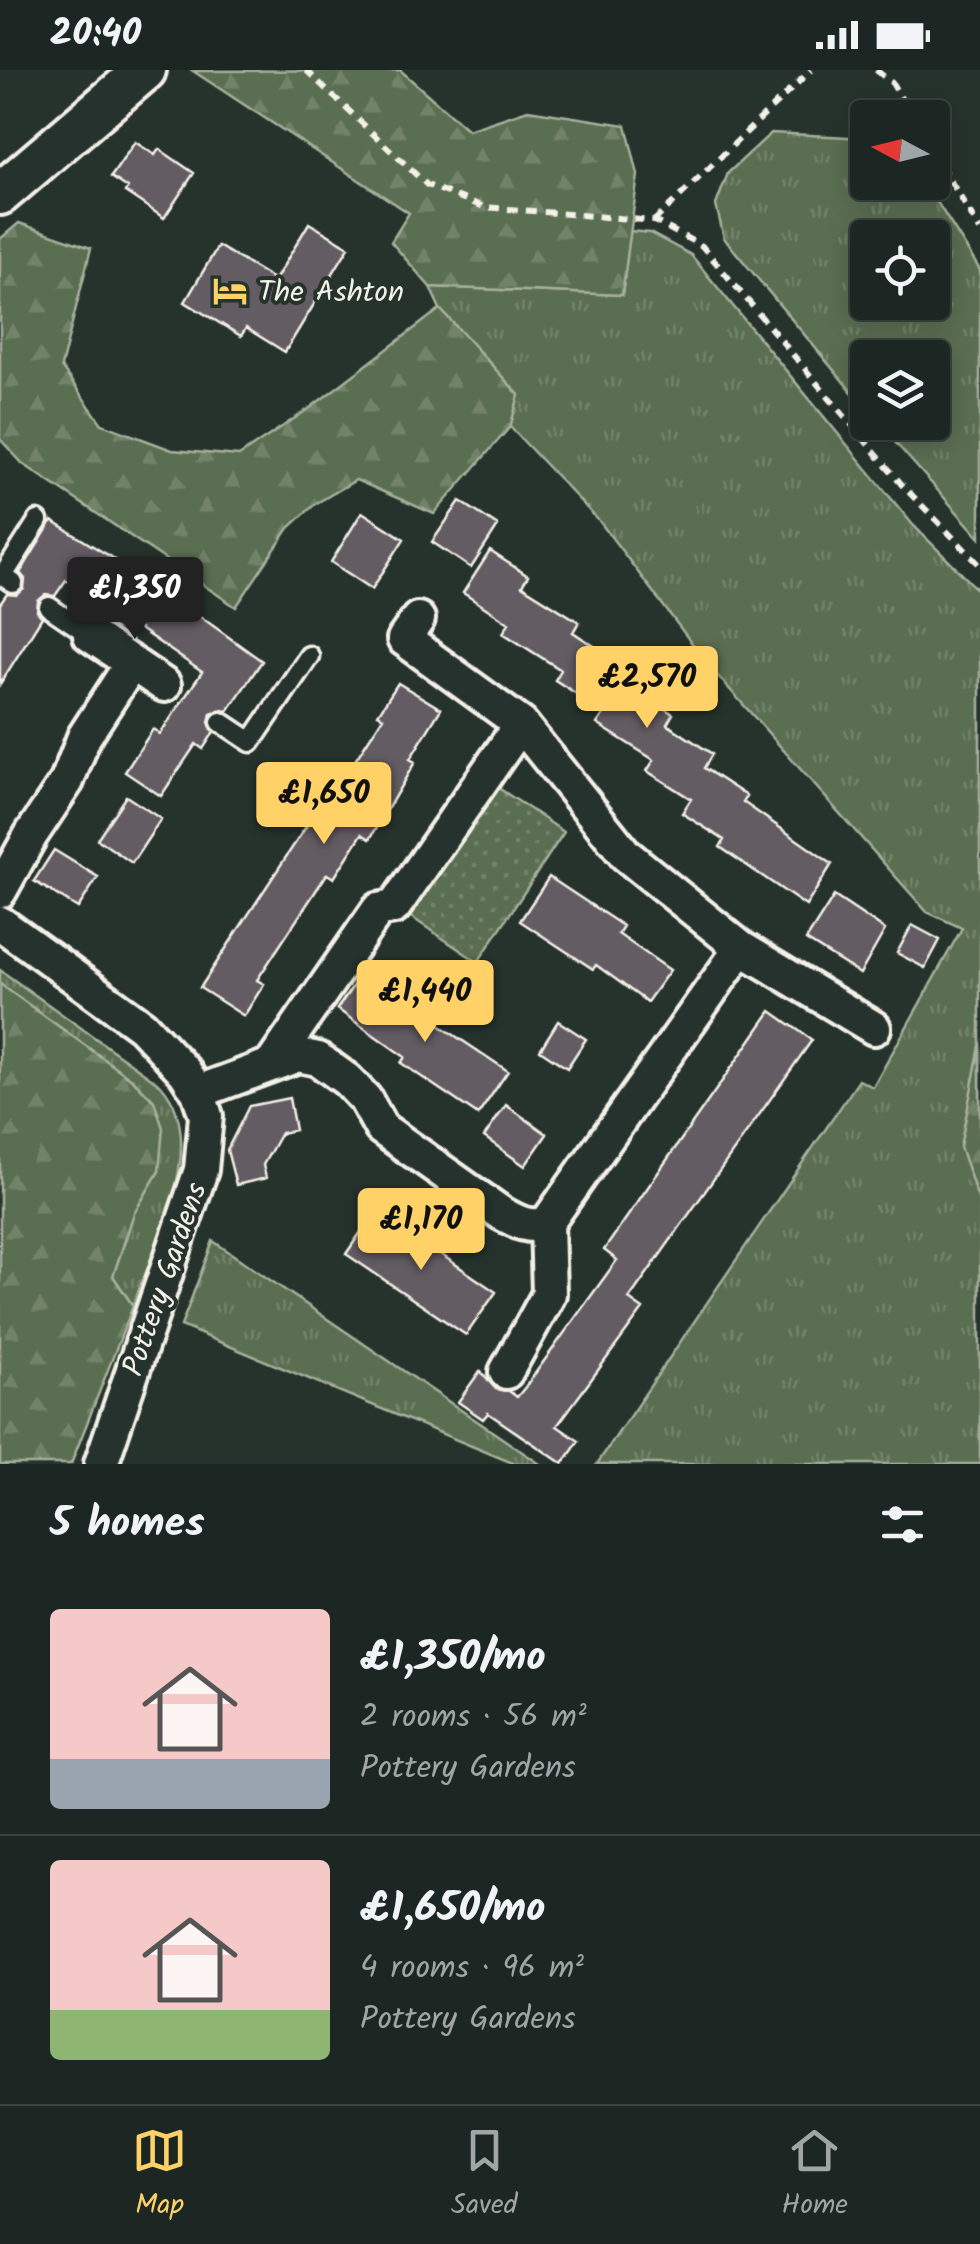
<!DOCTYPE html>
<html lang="en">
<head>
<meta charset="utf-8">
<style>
  :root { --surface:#1c2622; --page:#29322f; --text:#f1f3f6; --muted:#a0a5a5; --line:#3a4340; --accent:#ffd166 }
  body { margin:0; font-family:Kalam,sans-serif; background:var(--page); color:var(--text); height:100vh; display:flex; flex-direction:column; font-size:38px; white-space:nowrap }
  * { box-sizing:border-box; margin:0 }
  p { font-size:32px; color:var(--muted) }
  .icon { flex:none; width:55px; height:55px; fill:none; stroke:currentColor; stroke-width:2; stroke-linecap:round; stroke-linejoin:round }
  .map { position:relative; height:1394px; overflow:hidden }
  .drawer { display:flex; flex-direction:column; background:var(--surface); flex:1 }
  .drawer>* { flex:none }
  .needle { width:65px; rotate:277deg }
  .buttons { position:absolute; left:850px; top:30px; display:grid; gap:20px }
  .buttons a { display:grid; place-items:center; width:100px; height:100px; border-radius:10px; background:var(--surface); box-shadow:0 5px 25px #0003,0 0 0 2px var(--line); font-size:50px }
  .price { position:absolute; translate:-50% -85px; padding:0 22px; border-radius:10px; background:var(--accent); color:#111; font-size:32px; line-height:65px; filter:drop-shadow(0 2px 5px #0008) }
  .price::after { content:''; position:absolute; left:50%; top:60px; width:30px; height:22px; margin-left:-15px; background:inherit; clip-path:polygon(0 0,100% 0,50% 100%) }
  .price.on { background:#222; color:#fff }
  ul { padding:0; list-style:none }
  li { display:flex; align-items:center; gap:30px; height:250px; padding:0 50px }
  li+li { border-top:2px solid var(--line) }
  li span { display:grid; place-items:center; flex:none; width:280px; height:200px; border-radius:10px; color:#555 }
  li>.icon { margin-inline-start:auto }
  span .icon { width:120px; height:120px; fill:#fffc; stroke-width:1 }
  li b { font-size:42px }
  h2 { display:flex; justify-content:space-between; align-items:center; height:120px; padding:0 50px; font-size:42px }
  .status { display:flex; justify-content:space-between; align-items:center; height:70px; padding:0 50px; background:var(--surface); direction:ltr }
  .status svg { height:28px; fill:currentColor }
  .tabs { display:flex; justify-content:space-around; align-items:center; height:140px; border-top:2px solid var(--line); background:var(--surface); font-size:28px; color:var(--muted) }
  .tabs a { display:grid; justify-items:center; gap:5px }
  .tabs .on { color:var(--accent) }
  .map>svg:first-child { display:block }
</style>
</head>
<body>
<div class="status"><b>20:40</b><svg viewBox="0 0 49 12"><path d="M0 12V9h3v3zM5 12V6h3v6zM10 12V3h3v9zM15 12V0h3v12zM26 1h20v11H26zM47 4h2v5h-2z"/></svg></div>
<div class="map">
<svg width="980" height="1394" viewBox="0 0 980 1394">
  <defs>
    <pattern id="grass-tufts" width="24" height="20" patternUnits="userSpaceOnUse" patternTransform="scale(2.5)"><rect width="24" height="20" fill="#5a6e51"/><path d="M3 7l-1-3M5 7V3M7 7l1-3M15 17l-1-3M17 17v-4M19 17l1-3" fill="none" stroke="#72836a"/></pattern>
    <pattern id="forest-firs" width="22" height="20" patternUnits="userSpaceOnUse" patternTransform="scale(2.5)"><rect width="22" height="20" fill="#5a6e51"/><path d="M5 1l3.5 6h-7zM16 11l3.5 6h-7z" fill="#72836a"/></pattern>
    <pattern id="park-dots" width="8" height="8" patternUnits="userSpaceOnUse" patternTransform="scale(2.5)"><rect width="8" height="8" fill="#5a6e51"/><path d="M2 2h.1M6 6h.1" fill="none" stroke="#72836a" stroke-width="1.8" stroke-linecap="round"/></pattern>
  </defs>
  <rect width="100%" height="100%" fill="#26332d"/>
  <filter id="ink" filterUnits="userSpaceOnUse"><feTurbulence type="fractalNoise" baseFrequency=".01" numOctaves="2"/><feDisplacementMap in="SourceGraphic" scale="20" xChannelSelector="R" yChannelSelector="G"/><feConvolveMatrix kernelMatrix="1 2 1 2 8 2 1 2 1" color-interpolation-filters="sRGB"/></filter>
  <g filter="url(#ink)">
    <path fill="url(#grass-tufts)" stroke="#a7b09c" stroke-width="2.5" fill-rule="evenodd" d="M 771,63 L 867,68 L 868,112 L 925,113 L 980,200 L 980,468 L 878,353 L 932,352 L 932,288 L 868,288 L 867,340 L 724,168 L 716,135 L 728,103 ZM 868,168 L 932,168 L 932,232 L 868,232 Z
      M 630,161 L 650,163 L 691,185 L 913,455 L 980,522 L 980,1394 L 597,1394 L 859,1010 L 873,1017 L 962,858 L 927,842 L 709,596 L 600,452 L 510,357 L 519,325 L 440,239 L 430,217 L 622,225 Z
      M 0,900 L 161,1015 C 211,1072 155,1174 133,1236 L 113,1206 L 134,1143 L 159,1101 L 154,1031 L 133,1010 L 0,914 Z
      M 213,1171 L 540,1394 L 515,1394 L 181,1256 Z"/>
    <path fill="url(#forest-firs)" stroke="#a7b09c" stroke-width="2.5" d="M 400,0 L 468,60 L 528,40 L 626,55 L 638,105 L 622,225 L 430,217 L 391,172 L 409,143 L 193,1 Z
      M 19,153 L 91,178 L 61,297 L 102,354 L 172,380 L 239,386 L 310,338 L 440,239 L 519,325 L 510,357 L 434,444 L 356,410 L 315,434 L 289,458 L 236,537 L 23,394 L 0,369 L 0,169 Z
      M 0,914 L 133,1010 L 154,1031 L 163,1058 L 159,1101 L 134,1143 L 113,1206 L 133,1236 L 71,1394 L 0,1394 Z
      M 980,976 L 980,1134 L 960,1077 Z"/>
    <path fill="url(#park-dots)" stroke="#a7b09c" stroke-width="2.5" d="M 494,715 L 564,762 L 478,892 L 408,845 Z"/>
    <path fill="#645c63" stroke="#f4f1e8" stroke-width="2.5" d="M 135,72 L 155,85 L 159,79 L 194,103 L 164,148 L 125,122 L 128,118 L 111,107 Z
      M 309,153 L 349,177 L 285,282 L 246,258 L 241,266 L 185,232 L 218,176 L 275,210 Z
      M 460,431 L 498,456 L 471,498 L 432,472 Z
      M 362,442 L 404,469 L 372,519 L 331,492 Z
      M 52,451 L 155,514 L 262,591 L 228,641 L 221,640 L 211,644 L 209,652 L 214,662 L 203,679 L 196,674 L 161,726 L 125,702 L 153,659 L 160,664 L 202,602 L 137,557 L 139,555 L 66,510 L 55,526 L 45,525 L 38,531 L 37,541 L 42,547 L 0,614 L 0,534 L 7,524 L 17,525 L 24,519 L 25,509 L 20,503 Z
      M 490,481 L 528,506 L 522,516 L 579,552 L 573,562 L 620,593 L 612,605 L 673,644 L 667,654 L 712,684 L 704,698 L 747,726 L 743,732 L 832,794 L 806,836 L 720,777 L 724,770 L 682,743 L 691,729 L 647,701 L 654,690 L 597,654 L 605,642 L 555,610 L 561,600 L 503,563 L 509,553 L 463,523 Z
      M 398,613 L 441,639 L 410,689 L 415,692 L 370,769 L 362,764 L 334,808 L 327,804 L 257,910 L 264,914 L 244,946 L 200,918 L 311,749 L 319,754 L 354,699 L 351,697 L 383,647 L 378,644 Z
      M 126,726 L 161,749 L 132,793 L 97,769 Z
      M 54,780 L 98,807 L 78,838 L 34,811 Z
      M 549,807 L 623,856 L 618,864 L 670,900 L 647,932 L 596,895 L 593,899 L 520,851 Z
      M 834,826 L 885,860 L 860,904 L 806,870 Z
      M 912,855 L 940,870 L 925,898 L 897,883 Z
      M 358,909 L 370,909 L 508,1001 L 478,1045 L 401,993 L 405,987 L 337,939 Z
      M 771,941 L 812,970 L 629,1229 L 643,1239 L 557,1356 L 579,1371 L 563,1394 L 488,1343 L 483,1349 L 458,1332 L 480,1301 L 496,1319 L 509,1321 L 517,1327 L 526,1316 L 617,1190 L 604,1180 Z
      M 558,951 L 586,969 L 567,998 L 540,980 Z
      M 289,1028 L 295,1060 L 281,1063 L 263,1095 L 266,1108 L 236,1115 L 227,1080 L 249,1036 Z
      M 506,1035 L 547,1064 L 525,1096 L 484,1067 Z
      M 376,1140 L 496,1222 L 466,1265 L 346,1184 Z"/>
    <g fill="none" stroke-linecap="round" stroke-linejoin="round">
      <g stroke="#f4f1e8" stroke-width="25">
        <path id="service" d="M 13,513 L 3,506 L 38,451
          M 49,537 L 90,565
          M 221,652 L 251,672 L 309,586"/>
      </g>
      <g stroke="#f4f1e8" stroke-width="40">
        <path id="minor" d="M 418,549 L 404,569 L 521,654 L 626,785 L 741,878 L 874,958
          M 90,565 L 164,615
          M 0,821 L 31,765 L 67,711 L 84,667 L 132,593
          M 0,853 L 142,956 L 185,1002 L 198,1022 L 206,1046 L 201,1100 L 101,1394
          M 272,994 L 378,840 L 394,837 L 521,654
          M 198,1022 L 298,985 L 318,989 L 347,1010 L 365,1029 L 381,1058 L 501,1143 C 517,1152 529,1159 547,1153 L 741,878
          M 506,1302 L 549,1224 L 547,1153"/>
      </g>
      <g stroke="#f4f1e8" stroke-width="48">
        <path id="tertiary" d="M 0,124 L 145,0"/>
      </g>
      <path stroke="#f4f1e8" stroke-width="6" stroke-dasharray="10 8" stroke-linecap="butt" d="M 306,0 L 427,115 L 484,137 L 654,151 L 702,176 L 903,416 L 980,495
        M 876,0 L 892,13 L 913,48
        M 932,80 L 980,160
        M 654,151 L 811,0"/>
      <use href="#service" stroke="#26332d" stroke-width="18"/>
      <use href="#minor" stroke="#26332d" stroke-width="32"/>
      <use href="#tertiary" stroke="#26332d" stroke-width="40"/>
    </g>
  </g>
  <defs>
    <g id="hotel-bare" transform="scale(2.7)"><path d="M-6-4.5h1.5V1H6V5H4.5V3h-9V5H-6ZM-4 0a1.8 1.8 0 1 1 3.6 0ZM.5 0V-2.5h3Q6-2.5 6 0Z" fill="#ffd166" stroke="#26332d" stroke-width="2.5" paint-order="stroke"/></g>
  </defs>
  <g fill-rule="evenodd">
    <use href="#hotel-bare" x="230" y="221"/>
  </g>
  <g text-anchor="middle" stroke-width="8" stroke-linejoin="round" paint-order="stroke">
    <g font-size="30" fill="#f4f1e8" stroke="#26332d" text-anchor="start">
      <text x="258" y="231">The Ashton</text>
    </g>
    <g font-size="30" fill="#f4f1e8" stroke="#26332d">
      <text transform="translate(164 1209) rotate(-71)" y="10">Pottery Gardens</text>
    </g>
  </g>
</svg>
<div class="buttons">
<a><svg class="needle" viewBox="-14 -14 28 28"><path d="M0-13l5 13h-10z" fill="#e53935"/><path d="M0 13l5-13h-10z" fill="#a0a5a5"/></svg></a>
<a><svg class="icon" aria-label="locate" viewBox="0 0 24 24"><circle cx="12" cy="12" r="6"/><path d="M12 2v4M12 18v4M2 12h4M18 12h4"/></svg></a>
<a><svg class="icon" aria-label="layers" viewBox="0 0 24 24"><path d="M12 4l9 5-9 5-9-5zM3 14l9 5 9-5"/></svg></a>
</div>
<b class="price on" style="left:135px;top:572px">£1,350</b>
<b class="price" style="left:647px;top:661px">£2,570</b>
<b class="price" style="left:324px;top:777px">£1,650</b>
<b class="price" style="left:425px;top:975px">£1,440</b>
<b class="price" style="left:421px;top:1203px">£1,170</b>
</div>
<section class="drawer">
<h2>5 homes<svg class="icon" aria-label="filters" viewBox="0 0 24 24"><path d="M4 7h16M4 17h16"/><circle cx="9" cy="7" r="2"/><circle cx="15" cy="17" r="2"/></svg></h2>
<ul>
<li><span style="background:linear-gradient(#f6c9c9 75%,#9aa5b1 0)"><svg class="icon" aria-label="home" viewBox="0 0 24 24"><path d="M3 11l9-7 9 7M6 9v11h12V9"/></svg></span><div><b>£1,350/mo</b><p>2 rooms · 56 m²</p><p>Pottery Gardens</p></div></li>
<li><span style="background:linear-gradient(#f6c9c9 75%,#8fb573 0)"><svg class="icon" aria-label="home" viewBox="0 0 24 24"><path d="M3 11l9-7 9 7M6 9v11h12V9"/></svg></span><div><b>£1,650/mo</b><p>4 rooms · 96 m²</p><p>Pottery Gardens</p></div></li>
</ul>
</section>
<nav class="tabs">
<a class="on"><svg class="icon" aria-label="map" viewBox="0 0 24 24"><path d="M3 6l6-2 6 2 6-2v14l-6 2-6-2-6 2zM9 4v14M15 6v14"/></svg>Map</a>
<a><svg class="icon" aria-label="saved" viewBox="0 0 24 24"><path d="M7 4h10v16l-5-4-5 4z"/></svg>Saved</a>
<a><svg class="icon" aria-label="home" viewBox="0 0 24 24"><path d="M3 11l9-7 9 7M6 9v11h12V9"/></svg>Home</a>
</nav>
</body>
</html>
